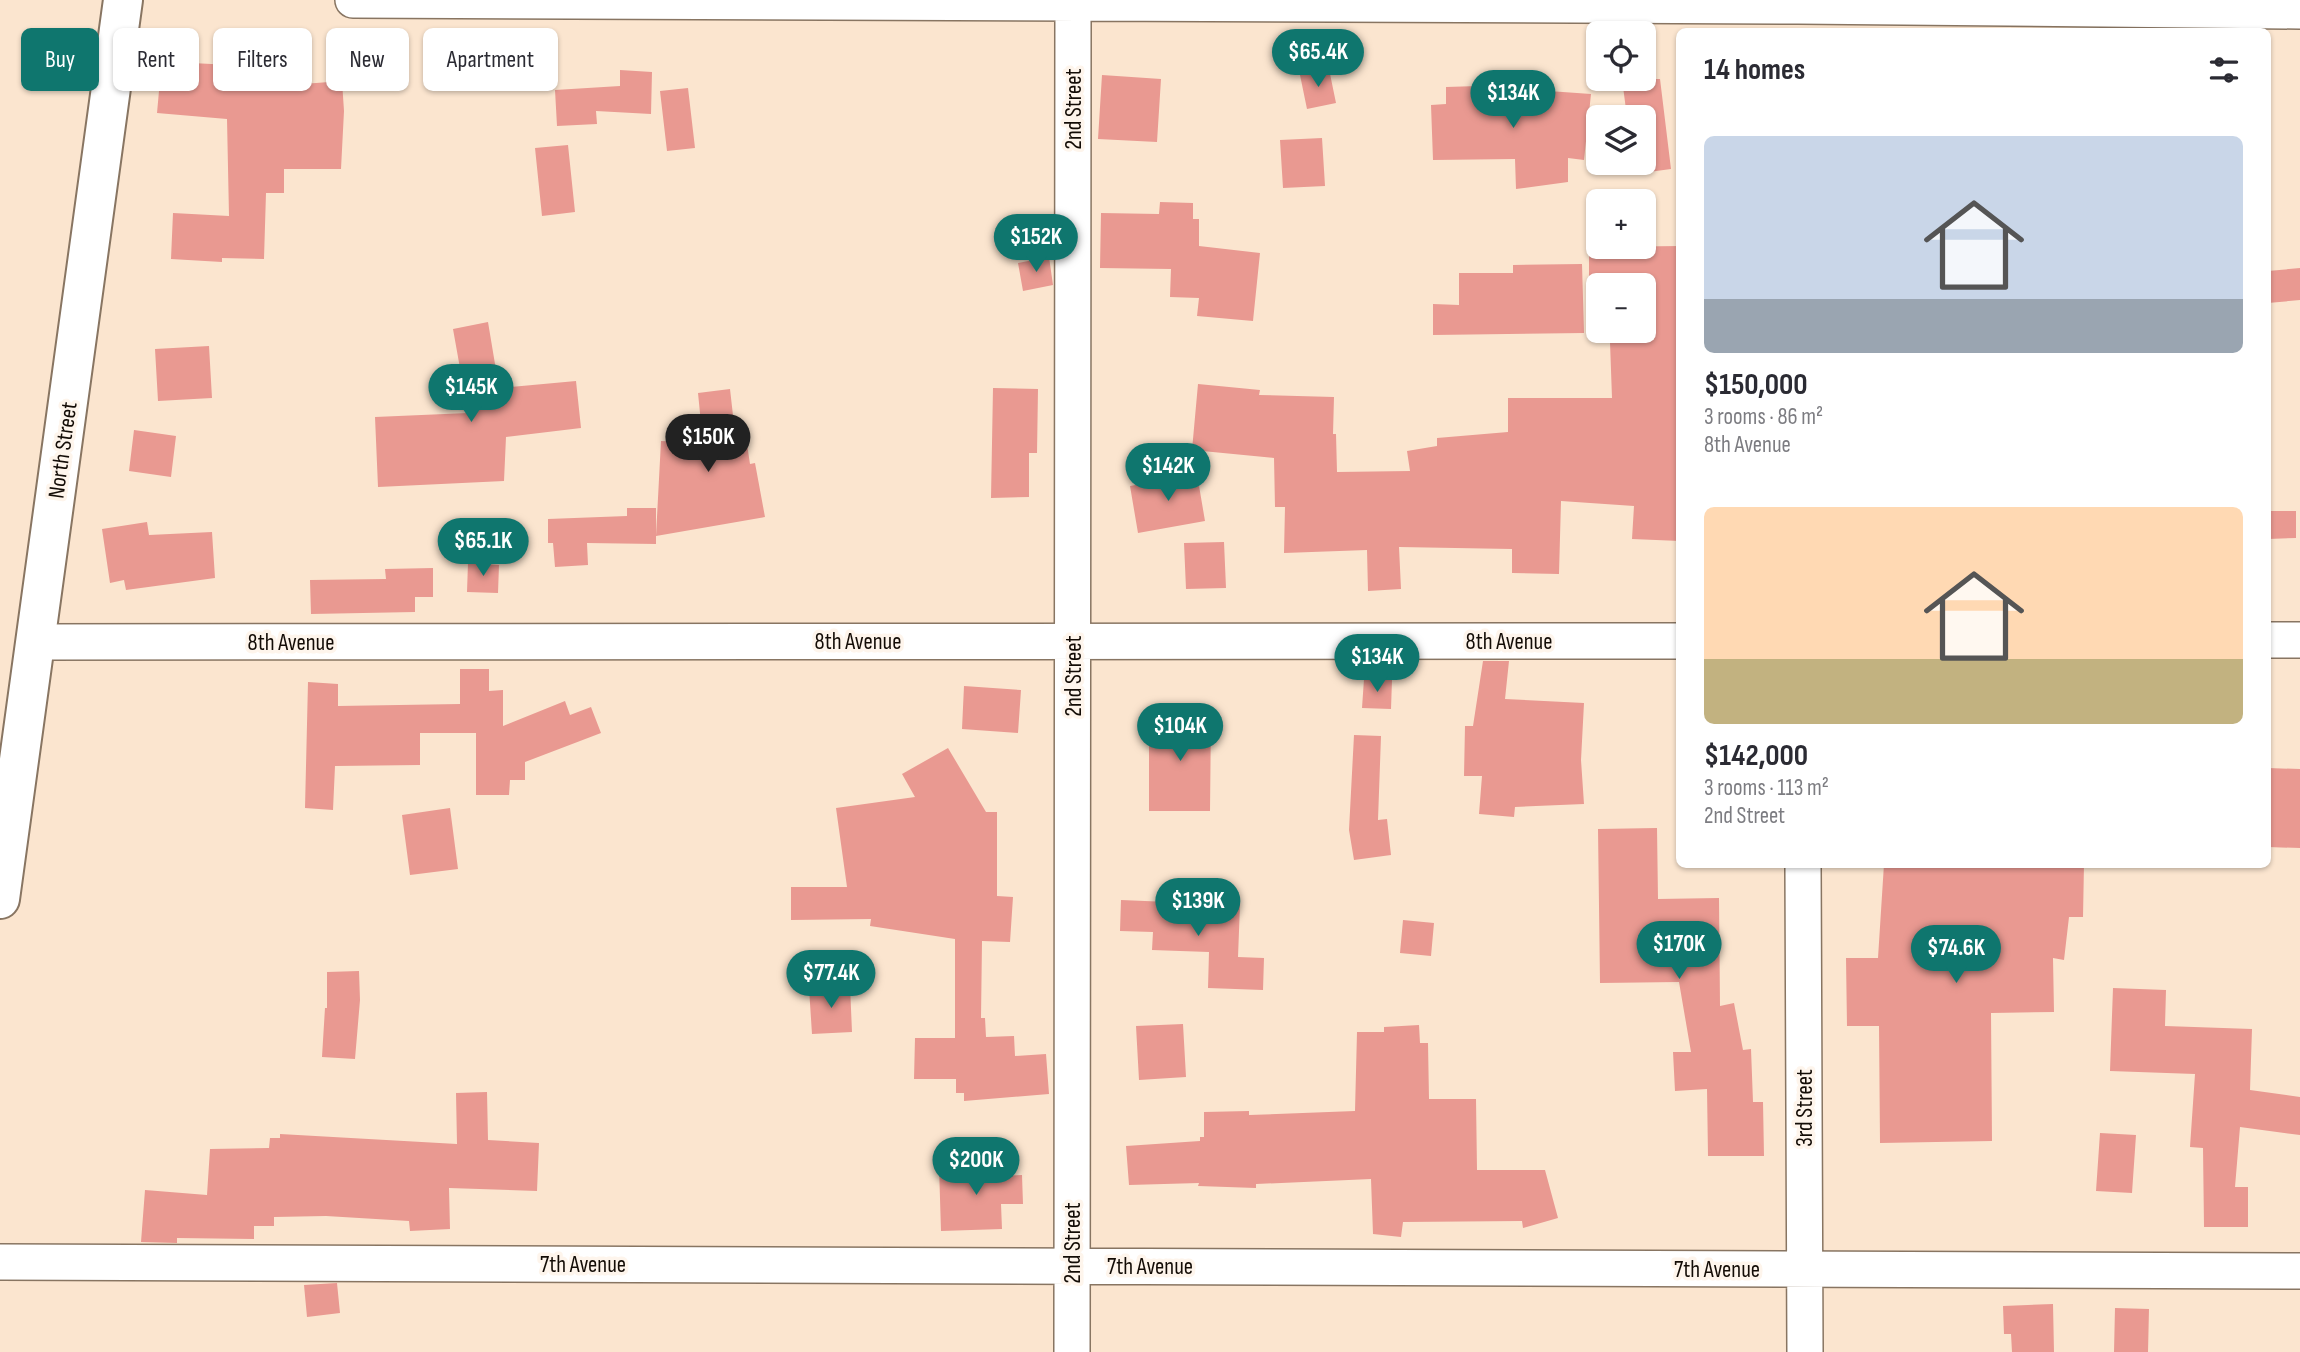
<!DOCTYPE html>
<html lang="en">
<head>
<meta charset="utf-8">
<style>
  :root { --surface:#fff; --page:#f2f2f3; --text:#2b2b33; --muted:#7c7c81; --accent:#0f766e }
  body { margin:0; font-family:"Sofia Sans Condensed",sans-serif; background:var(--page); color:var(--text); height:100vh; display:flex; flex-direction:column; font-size:26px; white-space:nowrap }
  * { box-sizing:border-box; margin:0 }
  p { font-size:23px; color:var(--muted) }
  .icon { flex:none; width:38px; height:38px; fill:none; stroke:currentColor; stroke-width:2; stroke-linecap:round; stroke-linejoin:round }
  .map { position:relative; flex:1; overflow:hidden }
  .details { position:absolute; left:1676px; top:28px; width:595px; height:840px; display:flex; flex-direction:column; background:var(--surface); border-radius:10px; box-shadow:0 2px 5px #0004 }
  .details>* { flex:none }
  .banner { position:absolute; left:21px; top:28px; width:665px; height:63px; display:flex; gap:14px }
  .fabs { position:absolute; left:1586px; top:21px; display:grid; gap:14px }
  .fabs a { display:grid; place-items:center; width:70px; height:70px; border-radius:10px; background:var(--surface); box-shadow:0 2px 5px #0004; font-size:35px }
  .price { position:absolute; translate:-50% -60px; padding:0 16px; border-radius:24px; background:var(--accent); color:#fff; font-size:23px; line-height:46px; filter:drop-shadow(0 2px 4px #0008) }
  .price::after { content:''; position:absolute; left:50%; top:42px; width:21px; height:16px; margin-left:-10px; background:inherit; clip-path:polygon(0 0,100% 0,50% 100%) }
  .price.on { background:#222; color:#fff }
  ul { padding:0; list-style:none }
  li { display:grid; align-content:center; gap:14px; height:371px; padding:0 28px }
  li span { display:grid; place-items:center; height:217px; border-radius:10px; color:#555 }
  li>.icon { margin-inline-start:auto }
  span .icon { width:126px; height:126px; fill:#fffc; stroke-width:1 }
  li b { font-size:30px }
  h2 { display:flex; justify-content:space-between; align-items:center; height:84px; padding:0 28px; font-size:30px }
  .tag { padding:0 24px; border-radius:10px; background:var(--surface); box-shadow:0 2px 5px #0004; font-size:24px; line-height:63px }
  .tag.on { background:var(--accent); color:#fff }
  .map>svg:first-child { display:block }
</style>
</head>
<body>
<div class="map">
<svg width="2300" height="1352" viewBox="0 0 2300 1352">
  <rect width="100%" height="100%" fill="#fbe5cf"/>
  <path fill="#e99991" d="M 250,59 L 290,59 L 290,85 L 342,81 L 344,111 L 341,169 L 284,169 L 284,193 L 266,193 L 264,259 L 222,258 L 222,262 L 171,259 L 173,213 L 229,216 L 227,119 L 157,113 L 161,69 L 191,73 L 192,63 L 250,66 Z
    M 1329,69 L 1336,103 L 1307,109 L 1300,75 Z
    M 620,70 L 652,72 L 651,114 L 596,111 L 597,124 L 557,126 L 555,90 L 620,86 Z
    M 1102,75 L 1161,79 L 1157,142 L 1098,139 Z
    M 1622,79 L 1660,79 L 1671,169 L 1634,174 L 1632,163 L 1643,163 L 1643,117 L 1627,117 Z
    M 1478,86 L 1591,94 L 1584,160 L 1568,158 L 1568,182 L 1516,189 L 1515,159 L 1433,160 L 1431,105 L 1446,104 L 1446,87 Z
    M 688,88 L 695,148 L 667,151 L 660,91 Z
    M 1322,138 L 1325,186 L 1283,188 L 1280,140 Z
    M 568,145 L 575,212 L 542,216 L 535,148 Z
    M 1160,202 L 1193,203 L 1193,219 L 1199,219 L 1199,246 L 1260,253 L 1253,321 L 1197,316 L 1199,298 L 1170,297 L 1171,269 L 1100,268 L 1101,213 L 1159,214 Z
    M 1589,243 L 1598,243 L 1598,247 L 1680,246 L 1680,541 L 1632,539 L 1634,506 L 1561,501 L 1559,574 L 1512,573 L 1512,549 L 1399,547 L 1401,589 L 1368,591 L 1367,550 L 1284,553 L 1285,507 L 1275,507 L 1274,458 L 1192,450 L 1198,384 L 1260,390 L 1259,395 L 1334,397 L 1333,434 L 1336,434 L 1337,472 L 1410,471 L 1407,451 L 1437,446 L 1437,438 L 1508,432 L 1508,398 L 1612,398 L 1610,342 L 1654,340 L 1652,285 L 1589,285 Z
    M 1049,257 L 1053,285 L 1023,291 L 1018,263 Z
    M 1582,264 L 1584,333 L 1433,335 L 1433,304 L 1459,305 L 1459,273 L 1513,273 L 1513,265 Z
    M 2300,268 L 2300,300 L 2268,303 L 2268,271 Z
    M 488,322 L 499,388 L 576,381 L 581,428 L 506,437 L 504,481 L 378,487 L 375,417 L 468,413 L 453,329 Z
    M 209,346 L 212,398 L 158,401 L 155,349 Z
    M 993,388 L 1038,389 L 1037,453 L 1029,453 L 1029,497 L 991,498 Z
    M 730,389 L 735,433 L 745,431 L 750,464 L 755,463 L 765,517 L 656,536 L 661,441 L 703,443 L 698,393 Z
    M 134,430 L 176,436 L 171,477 L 129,471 Z
    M 1197,474 L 1205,521 L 1138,533 L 1130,486 Z
    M 627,508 L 656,508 L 656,544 L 587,543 L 588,565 L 555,567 L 553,543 L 548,543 L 548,519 L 627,516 Z
    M 2268,511 L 2296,511 L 2296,538 L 2268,539 Z
    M 147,522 L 149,535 L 212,532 L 215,578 L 126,590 L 124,580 L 110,583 L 102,529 Z
    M 1224,542 L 1226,588 L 1186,589 L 1184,543 Z
    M 468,563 L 499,565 L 498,593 L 467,592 Z
    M 433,568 L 433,597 L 415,597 L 415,612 L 311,614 L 310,580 L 386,579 L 385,569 Z
    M 1483,661 L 1509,661 L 1505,699 L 1584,703 L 1581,760 L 1584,804 L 1515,807 L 1514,817 L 1479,814 L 1482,776 L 1464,776 L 1465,726 L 1473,726 Z
    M 460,669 L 489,669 L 489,691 L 503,690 L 503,726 L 565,701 L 570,715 L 591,707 L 601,733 L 525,762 L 525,780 L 510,780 L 509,795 L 476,795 L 476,733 L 420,733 L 420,765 L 335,766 L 333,810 L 305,808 L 308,682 L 338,684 L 338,706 L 460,704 Z
    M 1364,679 L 1392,680 L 1391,709 L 1362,708 Z
    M 964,686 L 1021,690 L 1018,733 L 962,729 Z
    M 1168,714 L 1211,715 L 1210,811 L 1149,811 L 1149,717 L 1168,717 Z
    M 1354,735 L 1381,736 L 1378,820 L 1387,819 L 1391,855 L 1354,860 L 1349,830 Z
    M 948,748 L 986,812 L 997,812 L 997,896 L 1013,897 L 1010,942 L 982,941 L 981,1018 L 985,1018 L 986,1037 L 1014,1036 L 1015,1056 L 1046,1054 L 1049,1094 L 964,1101 L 964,1093 L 956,1093 L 956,1079 L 914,1079 L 915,1038 L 955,1038 L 955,939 L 870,926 L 871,919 L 791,920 L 791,887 L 847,887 L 836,808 L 915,797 L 902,774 Z
    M 2268,768 L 2300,769 L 2300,848 L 2268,847 Z
    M 450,808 L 458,869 L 410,875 L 402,815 Z
    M 1657,828 L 1658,899 L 1719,898 L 1720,1006 L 1734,1003 L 1743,1050 L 1751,1049 L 1753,1102 L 1763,1102 L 1764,1156 L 1708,1156 L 1707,1089 L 1675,1091 L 1673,1052 L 1691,1052 L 1679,982 L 1600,983 L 1598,829 Z
    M 1884,864 L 2084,864 L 2083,917 L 2069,917 L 2064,960 L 2053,958 L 2054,1012 L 1991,1013 L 1992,1141 L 1880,1143 L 1879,1026 L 1847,1026 L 1846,958 L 1878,958 Z
    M 1121,900 L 1240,905 L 1238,957 L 1264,958 L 1263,990 L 1208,988 L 1209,952 L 1152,950 L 1153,932 L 1120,931 Z
    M 1403,920 L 1434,923 L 1431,956 L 1400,953 Z
    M 359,971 L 360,1000 L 355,1059 L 322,1057 L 325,1008 L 327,1008 L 327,972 Z
    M 850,985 L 852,1032 L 812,1034 L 809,988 Z
    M 2113,988 L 2166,990 L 2165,1026 L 2252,1029 L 2250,1090 L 2300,1097 L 2300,1135 L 2240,1127 L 2235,1187 L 2248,1187 L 2248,1227 L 2204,1227 L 2203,1148 L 2190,1147 L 2195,1074 L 2110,1071 Z
    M 1183,1024 L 1186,1077 L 1139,1080 L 1136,1026 Z
    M 1419,1025 L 1420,1043 L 1428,1043 L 1429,1099 L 1476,1099 L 1477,1170 L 1545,1170 L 1558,1218 L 1523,1228 L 1522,1221 L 1403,1222 L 1401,1237 L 1373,1234 L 1371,1179 L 1256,1184 L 1256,1188 L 1198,1186 L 1199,1183 L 1129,1185 L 1126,1146 L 1200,1141 L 1200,1137 L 1204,1137 L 1204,1112 L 1249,1111 L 1249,1115 L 1355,1111 L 1357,1032 L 1384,1032 L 1384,1027 Z
    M 487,1092 L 488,1140 L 539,1143 L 537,1191 L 449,1188 L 450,1229 L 410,1231 L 409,1221 L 326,1216 L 274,1217 L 274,1226 L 254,1226 L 254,1239 L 177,1238 L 177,1243 L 141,1242 L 145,1190 L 207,1195 L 210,1149 L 269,1148 L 270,1138 L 280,1138 L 280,1134 L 457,1144 L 456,1093 Z
    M 2100,1133 L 2136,1135 L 2132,1193 L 2096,1191 Z
    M 990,1164 L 990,1176 L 1022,1175 L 1023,1204 L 1001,1204 L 1002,1229 L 941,1231 L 939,1166 Z
    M 337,1283 L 340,1313 L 307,1317 L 304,1285 Z
    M 2053,1304 L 2054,1352 L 2012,1352 L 2011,1334 L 2004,1334 L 2003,1306 Z
    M 2115,1308 L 2149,1309 L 2148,1352 L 2114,1352 Z"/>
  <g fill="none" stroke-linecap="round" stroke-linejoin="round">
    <g stroke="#887562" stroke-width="38">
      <path id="street" d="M 353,0 L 1798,6 L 2300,11
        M 2268,640 L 2300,640
        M 35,642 L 1680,641
        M 1803,864 L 1805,1352
        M 0,1262 L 2300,1271
        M 1072,1352 L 1073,0"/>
    </g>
    <g stroke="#887562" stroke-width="42">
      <path id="secondary" d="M 0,899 L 123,0"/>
    </g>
    <use href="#street" stroke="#fff" stroke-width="35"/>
    <use href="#secondary" stroke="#fff" stroke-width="38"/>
  </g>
  <g text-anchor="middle" stroke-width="7" stroke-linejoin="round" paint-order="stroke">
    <g font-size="23" fill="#130c06" stroke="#fef5ec">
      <text transform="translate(1073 109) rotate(-90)" y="8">2nd Street</text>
      <text transform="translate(62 450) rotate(-82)" y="8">North Street</text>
      <text x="858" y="649">8th Avenue</text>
      <text x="1509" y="649">8th Avenue</text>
      <text x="291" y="650">8th Avenue</text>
      <text transform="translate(1073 676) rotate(-90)" y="8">2nd Street</text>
      <text transform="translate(1804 1108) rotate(-90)" y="8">3rd Street</text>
      <text transform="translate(1072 1243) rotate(-90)" y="8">2nd Street</text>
      <text x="583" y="1272">7th Avenue</text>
      <text x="1150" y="1274">7th Avenue</text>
      <text x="1717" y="1277">7th Avenue</text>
    </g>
  </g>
</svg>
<div class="fabs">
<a><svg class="icon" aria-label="locate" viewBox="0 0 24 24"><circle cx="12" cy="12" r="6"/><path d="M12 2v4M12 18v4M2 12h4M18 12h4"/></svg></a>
<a><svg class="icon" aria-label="layers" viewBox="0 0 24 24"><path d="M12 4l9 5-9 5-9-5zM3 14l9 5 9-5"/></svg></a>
<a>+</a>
<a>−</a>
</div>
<b class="price" style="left:1318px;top:89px">$65.4K</b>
<b class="price" style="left:1513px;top:130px">$134K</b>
<b class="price" style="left:1036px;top:274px">$152K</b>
<b class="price" style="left:471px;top:424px">$145K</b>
<b class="price on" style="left:708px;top:474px">$150K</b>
<b class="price" style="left:1168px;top:503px">$142K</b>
<b class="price" style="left:483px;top:578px">$65.1K</b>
<b class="price" style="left:1377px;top:694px">$134K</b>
<b class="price" style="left:1180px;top:763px">$104K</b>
<b class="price" style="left:1198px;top:938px">$139K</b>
<b class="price" style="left:1679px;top:981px">$170K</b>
<b class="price" style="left:1956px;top:985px">$74.6K</b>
<b class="price" style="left:831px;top:1010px">$77.4K</b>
<b class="price" style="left:976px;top:1197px">$200K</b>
<div class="banner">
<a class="tag on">Buy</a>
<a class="tag">Rent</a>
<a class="tag">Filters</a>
<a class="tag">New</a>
<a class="tag">Apartment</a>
</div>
<section class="details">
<h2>14 homes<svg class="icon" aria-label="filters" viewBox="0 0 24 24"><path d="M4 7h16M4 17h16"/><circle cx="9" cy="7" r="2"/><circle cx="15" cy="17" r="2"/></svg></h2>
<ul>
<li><span style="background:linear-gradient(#c9d6e8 75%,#9aa5b1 0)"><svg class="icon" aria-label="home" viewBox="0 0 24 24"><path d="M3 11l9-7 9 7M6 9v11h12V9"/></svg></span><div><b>$150,000</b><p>3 rooms · 86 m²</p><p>8th Avenue</p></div></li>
<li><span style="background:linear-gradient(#ffd9b3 70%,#c2b280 0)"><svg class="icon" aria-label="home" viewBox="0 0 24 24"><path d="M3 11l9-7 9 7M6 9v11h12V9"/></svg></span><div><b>$142,000</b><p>3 rooms · 113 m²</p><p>2nd Street</p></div></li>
</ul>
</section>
</div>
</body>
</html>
